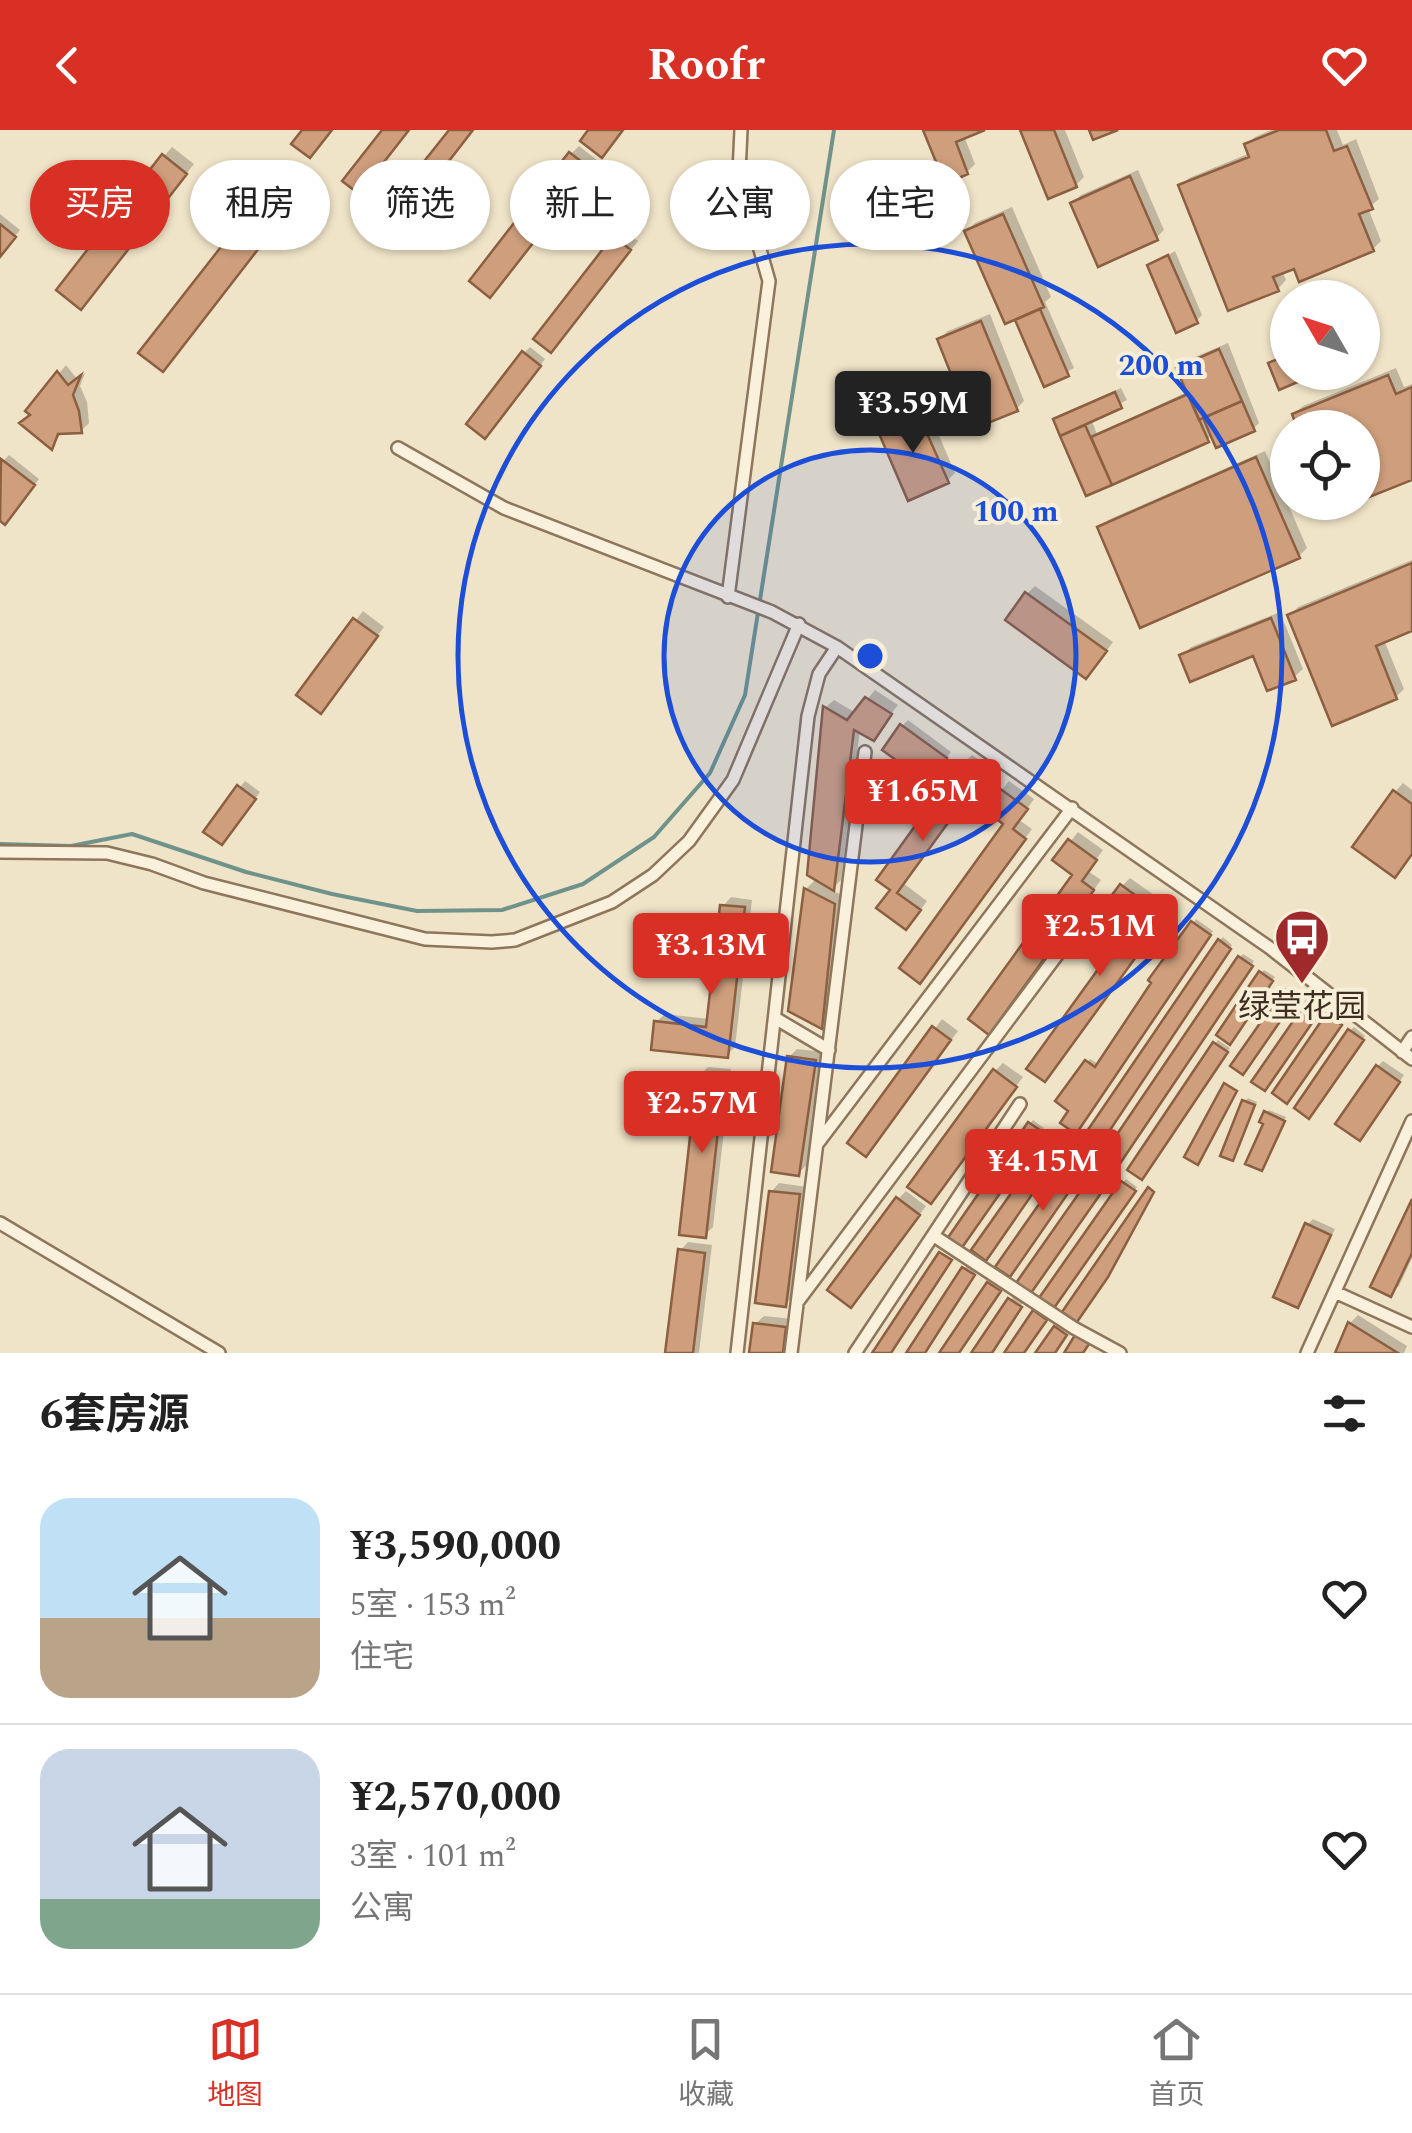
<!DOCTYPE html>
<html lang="zh">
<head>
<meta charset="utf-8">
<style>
  :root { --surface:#fff; --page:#f6f6f6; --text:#222; --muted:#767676; --line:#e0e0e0; --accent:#d93025 }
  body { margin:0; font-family:Spectral,"Noto Sans SC",serif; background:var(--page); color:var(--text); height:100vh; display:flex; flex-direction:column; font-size:38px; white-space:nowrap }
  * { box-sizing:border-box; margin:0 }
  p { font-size:32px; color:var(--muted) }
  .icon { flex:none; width:55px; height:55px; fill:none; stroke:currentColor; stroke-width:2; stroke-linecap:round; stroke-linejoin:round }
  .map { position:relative; height:1223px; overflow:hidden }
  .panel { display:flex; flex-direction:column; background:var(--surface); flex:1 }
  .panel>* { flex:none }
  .hud { position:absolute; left:30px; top:30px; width:1352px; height:90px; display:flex; gap:20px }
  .needle { width:65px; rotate:309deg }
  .tools { position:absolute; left:1270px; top:150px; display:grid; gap:20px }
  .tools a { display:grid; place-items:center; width:110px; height:110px; border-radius:50%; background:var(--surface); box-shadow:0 2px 8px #0004; font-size:50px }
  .price { position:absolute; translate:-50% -85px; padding:0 22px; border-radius:10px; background:var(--accent); color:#fff; font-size:32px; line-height:65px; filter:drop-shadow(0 2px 5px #0008) }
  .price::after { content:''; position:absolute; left:50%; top:60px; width:30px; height:22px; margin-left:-15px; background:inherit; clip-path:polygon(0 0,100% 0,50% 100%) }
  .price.on { background:#222; color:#fff }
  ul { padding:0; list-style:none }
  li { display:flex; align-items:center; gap:30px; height:250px; padding:0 40px }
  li+li { border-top:2px solid var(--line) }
  li span { display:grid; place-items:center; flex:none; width:280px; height:200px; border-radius:30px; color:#555 }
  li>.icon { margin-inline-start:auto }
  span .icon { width:120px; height:120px; fill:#fffc; stroke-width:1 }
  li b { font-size:42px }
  h2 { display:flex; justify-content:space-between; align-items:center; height:120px; padding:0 40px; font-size:42px }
  .chip { padding:0 35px; border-radius:45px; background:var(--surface); box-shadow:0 2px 8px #0004; font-size:35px; line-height:90px }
  .chip.on { background:var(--accent); color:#fff }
  header { display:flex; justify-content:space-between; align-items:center; height:130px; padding:0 40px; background:var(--accent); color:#fff; font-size:45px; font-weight:700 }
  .menu { display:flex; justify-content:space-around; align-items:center; height:140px; border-top:2px solid var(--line); background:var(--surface); font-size:28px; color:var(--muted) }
  .menu a { display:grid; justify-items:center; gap:5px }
  .menu .on { color:var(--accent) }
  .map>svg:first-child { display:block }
</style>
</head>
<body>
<header><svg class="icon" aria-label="back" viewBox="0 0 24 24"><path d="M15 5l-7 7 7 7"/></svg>Roofr<svg class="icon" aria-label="heart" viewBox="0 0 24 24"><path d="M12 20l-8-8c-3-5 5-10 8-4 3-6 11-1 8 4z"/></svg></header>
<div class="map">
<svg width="1412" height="1223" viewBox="0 0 1412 1223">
  <rect width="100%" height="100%" fill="#f0e4c8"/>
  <path fill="#0003" d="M 926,0 L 979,0 L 964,6 L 975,34 L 967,42 Z
    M 1023,0 L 1065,0 L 1084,47 L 1076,55 Z
    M 1271,0 L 1337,0 L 1343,15 L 1356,9 L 1379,69 L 1368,78 L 1381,111 L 1373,119 L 1282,141 L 1286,150 L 1278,159 L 1181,56 L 1189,48 L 1250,23 L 1247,15 L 1255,7 Z
    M 579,16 L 597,30 L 498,156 L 571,24 Z
    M 172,17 L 194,34 L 89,168 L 164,26 Z
    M 1138,40 L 1164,100 L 1156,108 L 1073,73 L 1081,65 Z
    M 1012,77 L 1051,167 L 1045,172 L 1074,238 L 1046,254 L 1016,186 L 967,101 L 975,93 Z
    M 0,84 L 20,100 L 0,125 Z
    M 252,84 L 272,100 L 170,231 L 244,92 Z
    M 623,99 L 638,111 L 559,212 L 615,108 Z
    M 1175,121 L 1202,185 L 1196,191 L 1150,136 Z
    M 990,184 L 1024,271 L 1016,279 L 939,209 L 948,201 Z
    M 1369,189 L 1378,212 L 1362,223 L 1362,192 Z
    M 1228,213 L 1259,293 L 1253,299 L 1213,304 L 1207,310 L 1088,363 L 1056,289 L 1062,284 L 1121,258 L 1127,270 L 1091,289 L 1097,304 L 1189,261 L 1179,238 L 1188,230 Z
    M 530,217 L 545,229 L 490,300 L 524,223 Z
    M 66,235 L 77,249 L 85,243 L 80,256 L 87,272 L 89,293 L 81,301 L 63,301 L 52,316 L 29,281 Z
    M 1396,238 L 1404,257 L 1412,254 L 1412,348 L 1362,298 L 1294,284 L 1303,276 Z
    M 926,275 L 955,343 L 947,351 L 880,299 L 888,291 Z
    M 1265,321 L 1307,418 L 1299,426 L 1100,398 L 1108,390 Z
    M 9,325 L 39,349 L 5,392 L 0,388 L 0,334 Z
    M 1412,430 L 1412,499 L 1384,510 L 1404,559 L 1396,567 L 1290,486 L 1298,477 Z
    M 1035,456 L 1113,512 L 1094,538 L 1027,464 Z
    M 363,481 L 384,497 L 329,572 L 300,565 Z
    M 1280,482 L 1303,539 L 1294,547 L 1254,523 L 1182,526 L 1191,517 Z
    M 875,560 L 898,575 L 873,608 L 860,600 L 841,750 L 831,760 L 842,765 L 829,888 L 821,896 L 806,759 L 817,748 L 810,744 L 826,577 L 834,570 L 856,583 Z
    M 908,590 L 951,622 L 934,645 L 902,596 Z
    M 972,625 L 988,636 L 903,753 L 927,771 L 914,789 L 880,778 L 964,633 Z
    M 245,651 L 260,662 L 228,706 L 207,701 Z
    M 1009,651 L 1034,669 L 1019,690 L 1032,699 L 928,842 L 1007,693 L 987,679 Z
    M 1403,653 L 1412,660 L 1412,723 L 1395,662 Z
    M 1078,702 L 1103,720 L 1088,741 L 1101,750 L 997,893 L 1076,744 L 1056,730 Z
    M 1130,748 L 1171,777 L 1053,941 L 1134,794 L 1122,756 Z
    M 731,767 L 752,770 L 735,917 L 727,925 L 656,892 L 665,884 L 709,889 L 723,776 Z
    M 1196,789 L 1213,801 L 1079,997 L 1071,980 L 1087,932 L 1090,929 L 1100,935 Z
    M 1223,807 L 1232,815 L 1099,1015 L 1220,810 Z
    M 1243,824 L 1254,831 L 1122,1029 L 1240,827 Z
    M 1264,840 L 1275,847 L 1233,908 L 1261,843 Z
    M 1312,869 L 1323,876 L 1268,955 L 1309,872 Z
    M 1331,882 L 1343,890 L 1290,967 L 1275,962 Z
    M 942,889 L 958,901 L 866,1024 L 851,1013 Z
    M 1354,897 L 1365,906 L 1312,983 L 1350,901 Z
    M 1218,910 L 1230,918 L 1145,1044 L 1215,914 Z
    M 797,919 L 823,922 L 807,1035 L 798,1043 L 789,927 Z
    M 1383,931 L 1404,945 L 1366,1002 L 1378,936 Z
    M 1003,933 L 1023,947 L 931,1071 L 995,941 Z
    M 708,937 L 731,939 L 713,1097 L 705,1105 L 700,945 Z
    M 1248,968 L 1257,972 L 1232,1028 L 1244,972 Z
    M 1269,980 L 1286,987 L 1262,1038 L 1266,983 Z
    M 1033,990 L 1044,998 L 964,1112 L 1030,994 Z
    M 1058,1002 L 1069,1010 L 989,1124 L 1054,1005 Z
    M 1082,1018 L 1093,1026 L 1013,1141 L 1079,1022 Z
    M 1103,1034 L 1114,1042 L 1034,1156 L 1100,1038 Z
    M 1126,1049 L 1137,1057 L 1057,1172 L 1123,1053 Z
    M 779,1053 L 807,1057 L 793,1166 L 785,1175 L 771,1062 Z
    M 906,1061 L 926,1076 L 859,1166 L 898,1069 Z
    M 1412,1075 L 1412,1128 L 1399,1156 L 1391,1164 Z
    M 1313,1089 L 1335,1099 L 1303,1169 L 1297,1175 L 1307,1095 Z
    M 688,1112 L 712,1115 L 699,1223 L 668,1223 L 680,1121 Z
    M 967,1135 L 977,1141 L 923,1223 L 909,1223 Z
    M 1014,1166 L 1023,1172 L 990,1223 L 974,1223 Z
    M 1358,1185 L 1407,1216 L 1404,1223 L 1338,1223 L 1350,1193 Z
    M 764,1186 L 793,1189 L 789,1223 L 752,1223 L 755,1194 Z"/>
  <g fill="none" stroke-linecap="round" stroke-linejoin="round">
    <path stroke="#6f938a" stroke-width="4" d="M 0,714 L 71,716 L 132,704 L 246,742 L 332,764 L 417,781 L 502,780 L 583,754 L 654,707 L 710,643 L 745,565 L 834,0"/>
  </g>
  <path fill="#cf9f7d" stroke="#8d5f41" stroke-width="2.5" d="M 302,0 L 332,0 L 310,28 L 291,14 Z
    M 382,0 L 409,0 L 359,64 L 342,51 Z
    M 449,0 L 473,0 L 407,85 L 391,73 Z
    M 588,0 L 623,0 L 602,28 L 580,11 Z
    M 923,0 L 985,0 L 956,12 L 968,44 L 945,54 Z
    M 1020,0 L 1054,0 L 1077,57 L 1048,69 Z
    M 1089,0 L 1118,0 L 1093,10 Z
    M 1279,0 L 1326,0 L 1334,21 L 1347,16 L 1373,79 L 1359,84 L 1374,121 L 1299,152 L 1294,139 L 1273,147 L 1279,161 L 1228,181 L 1178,55 L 1249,27 L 1244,14 Z
    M 569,22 L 591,39 L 490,168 L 469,151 Z
    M 162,24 L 187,44 L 81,180 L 56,160 Z
    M 1130,46 L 1158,110 L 1098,137 L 1070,73 Z
    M 1003,84 L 1044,177 L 1005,194 L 964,101 Z
    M 242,90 L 266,109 L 163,242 L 138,223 Z
    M 0,94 L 16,107 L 0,127 Z
    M 613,106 L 631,120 L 551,223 L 533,209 Z
    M 1168,125 L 1198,193 L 1176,203 L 1147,135 Z
    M 1040,179 L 1069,246 L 1044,257 L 1015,190 Z
    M 981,191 L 1018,281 L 973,299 L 937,209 Z
    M 1362,201 L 1371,222 L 1362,226 Z
    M 1219,219 L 1242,271 L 1199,290 L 1176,238 Z
    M 522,221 L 541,236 L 485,309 L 466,294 Z
    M 1288,225 L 1288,242 L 1321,242 L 1279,260 L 1268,233 Z
    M 57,241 L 68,255 L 81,245 L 73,265 L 79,281 L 82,303 L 58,304 L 52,320 L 19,293 L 30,285 L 25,281 Z
    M 1388,245 L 1396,264 L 1412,257 L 1412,350 L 1362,370 L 1362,298 L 1297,298 L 1292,284 Z
    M 1115,262 L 1122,278 L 1060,306 L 1053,289 Z
    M 1188,264 L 1209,312 L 1112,355 L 1091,307 Z
    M 1242,271 L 1255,301 L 1216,318 L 1203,288 Z
    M 917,281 L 949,353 L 908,371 L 877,299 Z
    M 1085,295 L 1112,355 L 1086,366 L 1060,306 Z
    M 1256,327 L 1300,428 L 1140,498 L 1097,397 Z
    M 1,329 L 35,355 L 5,395 L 0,391 Z
    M 1327,372 L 1357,372 L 1331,383 Z
    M 1412,433 L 1412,501 L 1376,516 L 1397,569 L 1332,596 L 1287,485 Z
    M 1025,462 L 1107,521 L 1086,549 L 1005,490 Z
    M 353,488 L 378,506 L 321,584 L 296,565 Z
    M 1271,488 L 1296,550 L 1267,561 L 1253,526 L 1190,552 L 1179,525 Z
    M 865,567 L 892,584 L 874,611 L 854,600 L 834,761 L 807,745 L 823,576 L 847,590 Z
    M 900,594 L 947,628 L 929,654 L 882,620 Z
    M 962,631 L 982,646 L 897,763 L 921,780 L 906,800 L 876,778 L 890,760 L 876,750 Z
    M 237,655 L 256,669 L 222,715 L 203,702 Z
    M 999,658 L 1028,679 L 1013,699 L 1026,709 L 920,854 L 899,838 L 1003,694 L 983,679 Z
    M 1393,660 L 1412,674 L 1412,724 L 1395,748 L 1352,717 Z
    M 1068,709 L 1097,730 L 1082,751 L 1094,760 L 989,905 L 968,889 L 1072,745 L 1052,730 Z
    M 1120,754 L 1165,787 L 1045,952 L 1026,939 L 1130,795 L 1104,776 Z
    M 804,758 L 835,774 L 822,899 L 788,881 Z
    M 720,775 L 745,777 L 728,928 L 651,920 L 654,891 L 706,897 Z
    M 1191,791 L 1211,805 L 1076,1004 L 1060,993 L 1068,981 L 1055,971 L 1085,930 L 1095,937 L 1151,853 L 1148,850 Z
    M 1218,809 L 1231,819 L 1096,1021 L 1081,1010 Z
    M 1238,826 L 1253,836 L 1119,1035 L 1103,1025 Z
    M 1259,841 L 1273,851 L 1230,915 L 1216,905 Z
    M 1284,859 L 1297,867 L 1243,945 L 1230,936 Z
    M 1307,871 L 1321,880 L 1265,961 L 1251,952 Z
    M 1326,884 L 1342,895 L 1287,974 L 1272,963 Z
    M 932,896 L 951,910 L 866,1027 L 847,1013 Z
    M 1348,899 L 1364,910 L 1309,989 L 1294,978 Z
    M 1213,912 L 1228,922 L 1142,1050 L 1127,1040 Z
    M 787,926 L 816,930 L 799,1046 L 771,1042 Z
    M 1376,935 L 1400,952 L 1360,1011 L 1335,994 Z
    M 993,939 L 1017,957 L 931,1074 L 907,1057 Z
    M 697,944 L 724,947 L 706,1108 L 679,1105 Z
    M 1224,953 L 1237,961 L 1198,1035 L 1184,1027 Z
    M 1242,970 L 1255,975 L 1233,1031 L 1220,1026 Z
    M 1264,981 L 1285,991 L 1262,1041 L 1245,1034 L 1263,994 L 1259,992 Z
    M 1028,992 L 1043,1002 L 961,1119 L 947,1109 Z
    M 1053,1004 L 1067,1014 L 986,1131 L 971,1120 Z
    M 1077,1020 L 1091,1030 L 1010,1147 L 995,1137 Z
    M 1098,1036 L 1113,1046 L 1031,1163 L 1016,1153 Z
    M 1121,1051 L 1136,1061 L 1054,1178 L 1039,1168 Z
    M 1148,1057 L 1154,1062 L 1108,1147 L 1077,1192 L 1062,1182 Z
    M 769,1061 L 800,1064 L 786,1177 L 755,1173 Z
    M 896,1067 L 920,1085 L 851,1178 L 827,1160 Z
    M 1412,1069 L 1412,1123 L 1391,1167 L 1370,1157 Z
    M 1305,1093 L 1331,1105 L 1298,1178 L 1273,1167 Z
    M 678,1119 L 705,1123 L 693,1223 L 665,1223 Z
    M 939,1122 L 952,1130 L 891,1223 L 872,1223 Z
    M 962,1137 L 975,1145 L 925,1223 L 906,1223 Z
    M 987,1152 L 1001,1161 L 959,1223 L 939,1223 Z
    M 1008,1168 L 1022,1177 L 992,1223 L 971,1223 Z
    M 1033,1180 L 1047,1190 L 1024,1223 L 1004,1223 Z
    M 1348,1192 L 1398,1223 L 1335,1223 Z
    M 753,1193 L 786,1197 L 783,1223 L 749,1223 Z
    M 1054,1196 L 1067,1205 L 1055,1223 L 1035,1223 Z
    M 1075,1205 L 1089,1214 L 1083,1223 L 1064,1223 Z"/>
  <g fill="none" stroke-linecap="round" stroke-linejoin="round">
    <g stroke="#8d765c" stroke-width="16">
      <path id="minor" d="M 398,318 L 504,378 L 772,482 L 837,517 L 1270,818 L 1412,929
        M 728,467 L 769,151 L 751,88 L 738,63 L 741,0
        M 0,722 L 107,723 L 152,734 L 204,753 L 425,809 L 492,812 L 515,810 L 612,772 L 653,745 L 689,711 L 733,650 L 799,494
        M 775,888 L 829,920
        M 1402,922 L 1412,907
        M 818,1013 L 1072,678
        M 0,1093 L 219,1223
        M 934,1106 L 1074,1198 L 1120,1223
        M 1337,1163 L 1412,1197
        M 799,1170 L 1090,781
        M 737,1223 L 808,586 L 819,544 L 837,517
        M 791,1223 L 865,622
        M 855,1223 L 1020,974
        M 1307,1223 L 1412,991"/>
    </g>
    <use href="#minor" stroke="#faf1dc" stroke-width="11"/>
  </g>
  <circle cx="870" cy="526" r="206" fill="#1d4ed8" fill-opacity=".12"/>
  <g fill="none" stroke="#1d4ed8" stroke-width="5">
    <circle cx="870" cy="526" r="206"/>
    <circle cx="870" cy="526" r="412"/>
  </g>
  <defs>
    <g id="bus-pin" transform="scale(2.875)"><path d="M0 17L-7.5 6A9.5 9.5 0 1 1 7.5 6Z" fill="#9e2a2b" stroke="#f7eed8"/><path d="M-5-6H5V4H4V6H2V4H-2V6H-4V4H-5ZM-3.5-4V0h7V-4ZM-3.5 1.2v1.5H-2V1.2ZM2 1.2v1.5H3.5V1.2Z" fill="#fff"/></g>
  </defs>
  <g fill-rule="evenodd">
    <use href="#bus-pin" x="1302" y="807"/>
  </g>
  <g text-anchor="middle" stroke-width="8" stroke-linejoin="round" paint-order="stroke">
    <g font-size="32" fill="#3d2e20" stroke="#f7eed8">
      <text x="1302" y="887">绿莹花园</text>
    </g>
  </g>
  <circle cx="870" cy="526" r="15" fill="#1d4ed8" stroke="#f7eed8" stroke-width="5"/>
  <g font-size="30" text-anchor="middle" font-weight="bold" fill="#1d4ed8" stroke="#f7eed8" stroke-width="8" stroke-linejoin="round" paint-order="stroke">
    <text x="1161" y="245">200 m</text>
    <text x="1016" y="391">100 m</text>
  </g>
</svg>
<div class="tools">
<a><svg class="needle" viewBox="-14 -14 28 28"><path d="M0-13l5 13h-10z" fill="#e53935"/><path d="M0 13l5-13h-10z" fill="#767676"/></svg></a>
<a><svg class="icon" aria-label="locate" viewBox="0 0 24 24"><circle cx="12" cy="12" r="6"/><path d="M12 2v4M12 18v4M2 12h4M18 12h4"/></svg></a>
</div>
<b class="price on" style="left:913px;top:326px">¥3.59M</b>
<b class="price" style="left:923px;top:714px">¥1.65M</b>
<b class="price" style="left:1100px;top:849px">¥2.51M</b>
<b class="price" style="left:711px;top:868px">¥3.13M</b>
<b class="price" style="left:702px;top:1026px">¥2.57M</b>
<b class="price" style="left:1043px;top:1084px">¥4.15M</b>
<div class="hud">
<a class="chip on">买房</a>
<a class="chip">租房</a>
<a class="chip">筛选</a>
<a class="chip">新上</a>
<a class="chip">公寓</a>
<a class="chip">住宅</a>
</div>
</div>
<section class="panel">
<h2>6套房源<svg class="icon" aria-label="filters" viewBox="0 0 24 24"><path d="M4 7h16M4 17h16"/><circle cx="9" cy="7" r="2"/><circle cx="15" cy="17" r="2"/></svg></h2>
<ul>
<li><span style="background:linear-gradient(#bfe0f5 60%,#b9a48a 0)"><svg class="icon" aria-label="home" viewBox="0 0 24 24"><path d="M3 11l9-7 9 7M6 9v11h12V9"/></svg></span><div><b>¥3,590,000</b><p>5室 · 153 m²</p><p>住宅</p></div><svg class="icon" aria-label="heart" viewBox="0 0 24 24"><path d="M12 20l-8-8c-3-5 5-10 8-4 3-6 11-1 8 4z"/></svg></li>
<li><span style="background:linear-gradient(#c9d6e8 75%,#7fa58c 0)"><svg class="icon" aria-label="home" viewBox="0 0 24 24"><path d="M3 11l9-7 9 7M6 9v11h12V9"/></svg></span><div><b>¥2,570,000</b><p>3室 · 101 m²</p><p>公寓</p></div><svg class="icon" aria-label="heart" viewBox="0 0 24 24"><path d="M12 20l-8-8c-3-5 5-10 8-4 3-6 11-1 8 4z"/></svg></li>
</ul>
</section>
<nav class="menu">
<a class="on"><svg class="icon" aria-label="map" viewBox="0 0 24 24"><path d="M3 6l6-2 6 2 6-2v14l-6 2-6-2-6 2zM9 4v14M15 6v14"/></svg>地图</a>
<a><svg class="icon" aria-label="saved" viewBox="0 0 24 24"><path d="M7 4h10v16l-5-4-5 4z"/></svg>收藏</a>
<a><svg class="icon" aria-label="home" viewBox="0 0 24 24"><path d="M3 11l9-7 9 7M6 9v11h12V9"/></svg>首页</a>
</nav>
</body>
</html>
